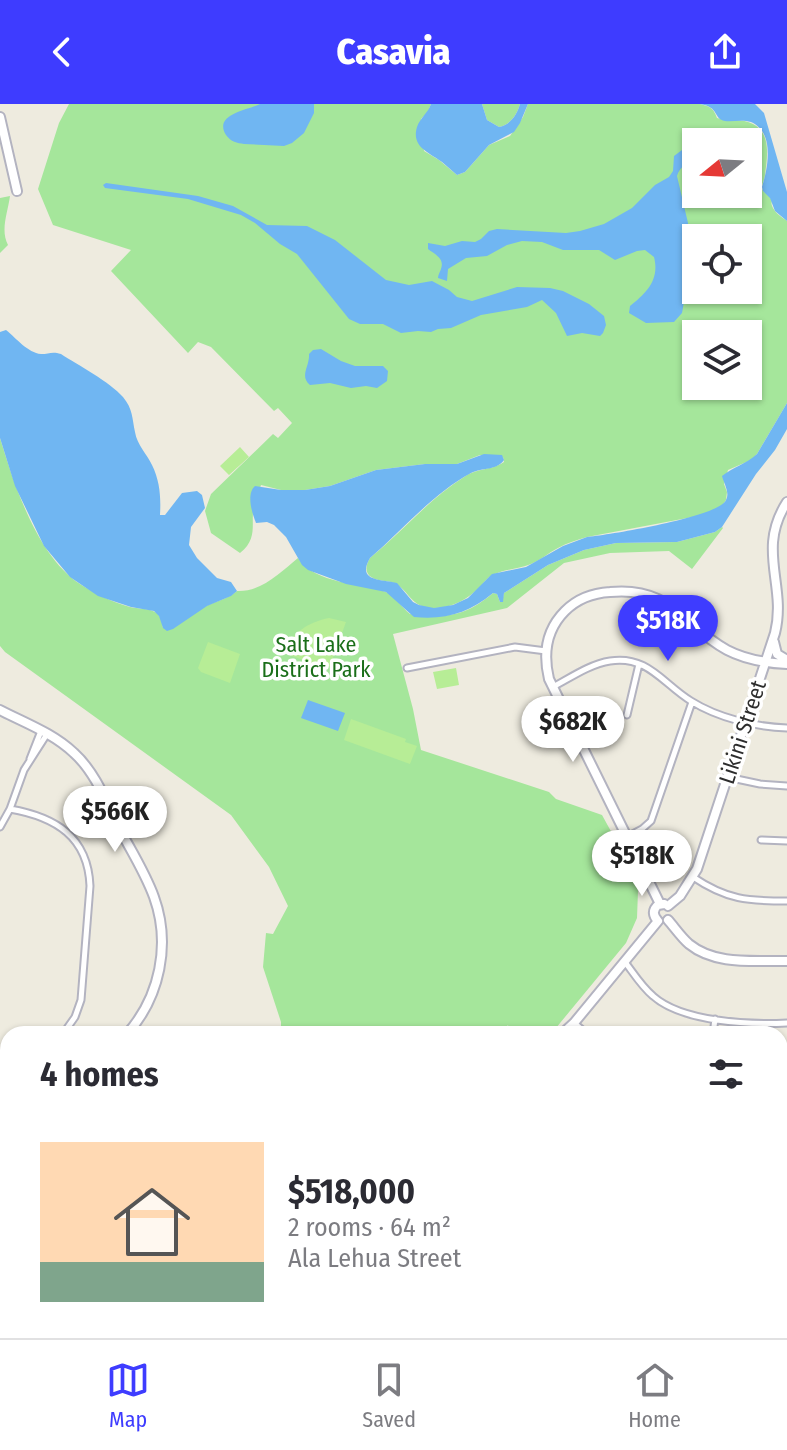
<!DOCTYPE html>
<html lang="en">
<head>
<meta charset="utf-8">
<style>
  :root { --surface:#fff; --page:#f2f2f3; --text:#2b2b33; --muted:#7c7c81; --line:#e1e1e2; --accent:#3e3cff }
  body { margin:0; font-family:"Fira Sans Condensed",sans-serif; background:var(--page); color:var(--text); height:100vh; display:flex; flex-direction:column; font-size:30px; white-space:nowrap }
  * { box-sizing:border-box; margin:0 }
  p { font-size:26px; color:var(--muted) }
  .icon { flex:none; width:44px; height:44px; fill:none; stroke:currentColor; stroke-width:2; stroke-linecap:round; stroke-linejoin:round }
  .map { position:relative; flex:1; overflow:hidden }
  .sheet { position:absolute; left:0px; top:922px; width:788px; height:312px; display:flex; flex-direction:column; background:var(--surface); border-radius:24px 24px 0 0; box-shadow:0 2px 6px #0004 }
  .sheet>* { flex:none }
  .needle { width:52px; rotate:252deg }
  .tools { position:absolute; left:682px; top:24px; display:grid; gap:16px }
  .tools a { display:grid; place-items:center; width:80px; height:80px; border-radius:0px; background:var(--surface); box-shadow:0 2px 6px #0004; font-size:40px }
  .price { position:absolute; translate:-50% -68px; padding:0 18px; border-radius:28px; background:#fff; color:#222; font-size:26px; line-height:52px; filter:drop-shadow(0 2px 4px #0008) }
  .price::after { content:''; position:absolute; left:50%; top:48px; width:24px; height:18px; margin-left:-12px; background:inherit; clip-path:polygon(0 0,100% 0,50% 100%) }
  .price.selected { background:var(--accent); color:#fff }
  ul { padding:0; list-style:none }
  li { display:flex; align-items:center; gap:24px; height:200px; padding:0 40px }
  li span { display:grid; place-items:center; flex:none; width:224px; height:160px; border-radius:0px; color:#555 }
  li>.icon { margin-inline-start:auto }
  span .icon { width:96px; height:96px; fill:#fffc; stroke-width:1 }
  li b { font-size:34px }
  h2 { display:flex; justify-content:space-between; align-items:center; height:96px; padding:0 40px; font-size:34px }
  header { display:flex; justify-content:space-between; align-items:center; height:104px; padding:0 40px; background:var(--accent); color:#fff; font-size:36px; font-weight:800 }
  .tabs { display:flex; justify-content:space-around; align-items:center; height:112px; border-top:2px solid var(--line); background:var(--surface); font-size:22px; color:var(--muted) }
  .tabs a { display:grid; justify-items:center; gap:4px }
  .tabs .selected { color:var(--accent) }
  .map>svg:first-child { display:block }
</style>
</head>
<body>
<header><svg class="icon" aria-label="back" viewBox="0 0 24 24"><path d="M15 5l-7 7 7 7"/></svg>Casavia<svg class="icon" aria-label="share" viewBox="0 0 24 24"><path d="M12 15V3M7 8l5-5 5 5M5 13v7h14v-7"/></svg></header>
<div class="map">
<svg width="787" height="1234" viewBox="0 0 787 1234">
  <rect width="100%" height="100%" fill="#eeebdf"/>
  <path fill="#a5e69b" fill-rule="evenodd" d="M 69,0 L 431,0 L 428,8 L 421,15 L 424,47 L 439,56 L 457,71 L 465,68 L 489,41 L 510,32 L 523,13 L 528,0 L 700,0 C 710,3 713,3 717,14 C 729,18 742,14 753,20 C 772,30 767,54 765,71 C 765,75 762,79 762,83 C 762,88 767,89 769,92 C 775,100 769,96 773,104 C 776,110 782,113 787,117 L 787,299 L 757,350 L 751,356 L 728,366 L 724,380 L 727,388 L 726,396 L 722,402 L 714,406 L 698,412 L 587,433 C 577,436 567,439 558,444 C 548,449 541,456 531,460 C 519,465 506,465 495,470 C 489,472 485,477 481,482 C 467,496 451,505 431,504 C 407,503 408,478 385,477 C 370,476 361,469 370,454 C 402,428 429,395 464,373 C 479,363 491,367 504,358 L 503,353 L 480,351 L 457,360 L 425,360 L 376,366 L 330,382 L 305,386 L 281,386 L 261,381 C 259,387 256,394 254,400 C 250,419 259,434 240,449 L 211,429 L 205,407 L 211,390 L 273,330 L 278,334 L 292,319 L 278,304 L 274,307 L 211,243 L 198,238 L 188,249 L 111,167 L 131,146 L 53,121 L 38,85 L 59,19 ZM 696,38 L 748,38 L 748,90 L 696,90 ZM 696,134 L 748,134 L 748,186 L 696,186 ZM 696,230 L 748,230 L 748,282 L 696,282 Z
    M 482,0 L 520,0 C 517,11 510,21 499,23 L 487,16 Z
    M 10,92 C 8,108 0,126 8,141 L 0,149 L 0,94 Z
    M 0,334 C 14,380 37,452 80,480 C 96,490 112,498 130,503 C 138,505 148,504 155,508 C 161,511 162,518 163,524 C 178,517 192,510 206,502 C 216,497 228,495 237,487 C 261,488 280,469 298,454 C 316,481 360,478 386,488 C 395,492 402,504 410,510 C 446,514 465,513 493,489 L 497,490 L 500,498 L 502,498 L 504,489 L 548,461 L 584,446 L 616,439 L 677,438 L 715,428 L 722,423 L 723,424 L 692,465 L 669,447 L 610,449 L 564,459 L 507,504 L 393,530 L 413,605 L 421,646 L 549,688 L 556,695 L 602,711 L 635,771 L 638,787 L 637,814 L 626,839 L 551,930 L 510,930 L 508,921 L 501,930 L 281,930 L 281,918 L 263,863 L 266,829 L 273,830 L 288,802 L 269,763 L 231,711 L 5,548 L 0,542 Z
    M 338,1226 L 528,1226 L 531,1234 L 337,1234 Z"/>
  <path fill="#b7ed96" d="M 240,343 L 249,353 L 229,371 L 220,362 Z
    M 329,514 L 346,518 L 330,562 L 325,564 L 284,549 C 292,528 309,518 329,514 Z
    M 208,538 L 240,550 L 230,579 L 201,568 L 198,564 Z
    M 456,564 L 459,581 L 437,585 L 433,568 Z
    M 351,615 L 406,635 L 405,638 L 417,642 L 410,660 L 344,636 Z"/>
  <path fill="#70b6f2" d="M 260,0 L 314,0 L 314,9 L 304,29 L 292,39 L 284,42 L 244,40 C 237,39 231,38 226,31 C 213,10 248,6 260,0 Z
    M 431,0 L 482,0 L 487,16 L 499,23 C 510,21 517,11 520,0 L 528,0 L 520,19 L 514,28 L 489,41 L 465,68 L 457,71 C 452,67 447,62 442,58 C 429,48 411,43 417,23 C 420,14 428,9 431,0 Z
    M 700,0 L 755,0 L 764,9 L 787,88 L 787,117 L 775,107 L 770,94 L 763,87 L 762,83 C 768,64 775,28 751,18 C 742,15 733,18 725,17 C 713,15 720,3 700,0 Z
    M 690,40 L 696,40 L 696,60 C 686,60 680,62 677,72 L 688,119 L 689,142 L 684,198 L 682,209 L 674,218 L 646,219 L 629,209 L 630,202 C 646,189 660,176 654,153 L 645,146 L 637,147 L 615,156 L 599,146 L 563,146 L 542,138 L 522,137 L 507,141 L 487,152 L 466,154 L 448,165 L 447,177 L 438,174 C 438,171 440,168 441,165 C 445,154 434,150 428,145 L 428,139 L 445,142 L 462,137 L 475,138 L 481,135 L 489,127 L 497,125 L 566,129 L 580,127 L 604,120 L 632,104 L 655,81 L 669,73 L 673,67 L 674,52 Z
    M 106,79 L 198,92 L 233,102 L 267,121 L 307,122 L 335,136 L 386,176 L 409,181 L 432,177 L 449,186 L 457,193 L 472,197 L 517,183 L 550,184 L 563,187 L 589,200 L 604,212 L 606,221 L 603,229 L 600,232 L 582,229 L 567,232 L 556,209 L 542,196 L 527,203 L 481,211 L 451,224 L 438,225 L 431,228 L 418,227 L 401,229 L 383,220 L 360,220 L 349,215 L 297,150 L 280,140 L 255,119 L 241,111 L 188,95 L 105,84 L 103,81 Z
    M 6,226 C 16,234 28,249 41,250 C 49,250 52,247 61,250 C 78,261 110,278 123,293 C 133,305 132,314 135,328 C 137,341 147,350 152,361 C 160,377 161,394 160,411 L 165,411 L 182,389 L 197,387 L 202,391 L 205,404 L 191,423 L 189,441 L 197,454 L 217,474 L 231,478 L 237,487 L 231,492 L 207,502 L 173,525 L 167,527 L 163,524 L 159,512 L 154,507 L 131,503 L 98,492 L 70,473 L 44,442 L 15,382 L 0,334 L 0,228 Z
    M 321,245 L 341,257 L 355,262 L 383,262 L 388,267 L 387,277 L 377,284 L 366,282 L 351,284 L 330,279 L 310,281 C 299,272 310,262 309,250 L 313,246 Z
    M 787,299 L 787,325 L 775,346 L 756,370 L 722,423 L 715,428 L 677,438 L 616,439 L 584,446 L 548,461 L 504,489 L 503,498 L 500,498 L 497,490 L 493,489 C 469,509 446,516 414,513 L 386,488 L 346,480 L 308,466 L 302,461 L 286,433 L 274,421 L 267,418 L 256,419 C 252,409 246,390 255,382 L 281,386 L 305,386 L 330,382 L 376,366 L 425,360 L 457,360 L 484,350 L 502,351 L 504,356 C 496,367 483,363 471,369 C 432,390 403,426 370,454 C 356,478 382,475 397,479 L 413,498 L 419,501 L 434,504 L 453,501 L 468,494 L 492,470 L 526,463 L 563,442 L 587,433 C 608,431 719,413 726,396 C 730,388 724,380 722,372 C 733,363 746,360 757,350 Z
    M 308,596 L 345,609 L 338,627 L 301,614 Z"/>
  <g fill="none" stroke-linecap="round" stroke-linejoin="round">
    <g stroke="#b3b3c0" stroke-width="9">
      <path id="street" d="M 407,564 L 515,543 L 546,547
        M 553,583 C 570,574 590,560 610,557 C 648,551 663,580 691,597 C 718,614 756,623 787,624
        M 627,611 L 639,560
        M 30,655 L 41,627
        M 727,673 L 760,680 L 787,682
        M 10,705 C 56,713 88,733 90,782 L 81,896 L 75,913 L 63,930
        M 0,723 L 10,705 L 24,666 L 47,630
        M 627,733 L 642,725 L 651,717 L 692,598
        M 761,736 L 787,737
        M 693,773 C 727,796 748,797 787,797
        M 625,858 C 634,870 642,883 653,892 C 682,918 750,921 787,919
        M 574,919 L 587,930
        M 765,920 L 766,930
        M 713,930 L 715,915
        M 6,1018 L 8,1005
        M 780,1077 L 787,1075
        M 780,1157 L 787,1148
        M 243,1226 L 248,1234
        M 74,1234 L 75,1226
        M 153,1234 L 162,1226
        M 631,1234 L 641,1226
        M 724,1234 L 728,1226"/>
    </g>
    <g stroke="#b3b3c0" stroke-width="12">
      <path id="secondary" d="M 0,13 L 17,87
        M 774,538 L 777,550 L 787,556
        M 0,606 C 25,619 53,629 74,649 C 95,668 106,697 118,722 C 130,745 145,768 154,793 C 171,840 160,893 127,930
        M 660,800 L 549,575 C 543,550 546,526 565,507 C 577,495 593,489 610,488 C 672,482 682,522 727,546 C 746,556 767,559 787,560
        M 668,802 L 680,792 L 697,765 L 775,529 C 787,481 756,446 787,398
        M 668,816 C 675,824 681,833 689,840 C 716,862 755,856 787,857
        M 658,817 C 653,812 652,806 658,801 L 664,800
        M 562,930 L 574,919 L 658,817
        M 0,1127 L 8,1130
        M 0,1184 L 8,1162
        M 662,1226 L 671,1234"/>
    </g>
    <use href="#street" stroke="#fff" stroke-width="5"/>
    <use href="#secondary" stroke="#fff" stroke-width="8"/>
  </g>
  <g text-anchor="middle" stroke-width="7" stroke-linejoin="round" paint-order="stroke">
    <g font-size="22" fill="#1a6e19" stroke="#fff">
      <text x="316" y="548">Salt Lake<tspan x="316" dy="25">District Park</tspan></text>
    </g>
    <g font-size="22" fill="#2d2d2d" stroke="#fff">
      <text transform="translate(742 628) rotate(-72)" y="8">Likini Street</text>
    </g>
  </g>
</svg>
<div class="tools">
<a><svg class="needle" viewBox="-14 -14 28 28"><path d="M0-13l5 13h-10z" fill="#e53935"/><path d="M0 13l5-13h-10z" fill="#7c7c81"/></svg></a>
<a><svg class="icon" aria-label="locate" viewBox="0 0 24 24"><circle cx="12" cy="12" r="6"/><path d="M12 2v4M12 18v4M2 12h4M18 12h4"/></svg></a>
<a><svg class="icon" aria-label="layers" viewBox="0 0 24 24"><path d="M12 4l9 5-9 5-9-5zM3 14l9 5 9-5"/></svg></a>
</div>
<b class="price selected" style="left:668px;top:559px">$518K</b>
<b class="price" style="left:573px;top:660px">$682K</b>
<b class="price" style="left:115px;top:750px">$566K</b>
<b class="price" style="left:642px;top:794px">$518K</b>
<section class="sheet">
<h2>4 homes<svg class="icon" aria-label="filters" viewBox="0 0 24 24"><path d="M4 7h16M4 17h16"/><circle cx="9" cy="7" r="2"/><circle cx="15" cy="17" r="2"/></svg></h2>
<ul>
<li><span style="background:linear-gradient(#ffd9b3 75%,#7fa58c 0)"><svg class="icon" aria-label="home" viewBox="0 0 24 24"><path d="M3 11l9-7 9 7M6 9v11h12V9"/></svg></span><div><b>$518,000</b><p>2 rooms · 64 m²</p><p>Ala Lehua Street</p></div></li>
</ul>
</section>
</div>
<nav class="tabs">
<a class="selected"><svg class="icon" aria-label="map" viewBox="0 0 24 24"><path d="M3 6l6-2 6 2 6-2v14l-6 2-6-2-6 2zM9 4v14M15 6v14"/></svg>Map</a>
<a><svg class="icon" aria-label="saved" viewBox="0 0 24 24"><path d="M7 4h10v16l-5-4-5 4z"/></svg>Saved</a>
<a><svg class="icon" aria-label="home" viewBox="0 0 24 24"><path d="M3 11l9-7 9 7M6 9v11h12V9"/></svg>Home</a>
</nav>
</body>
</html>
